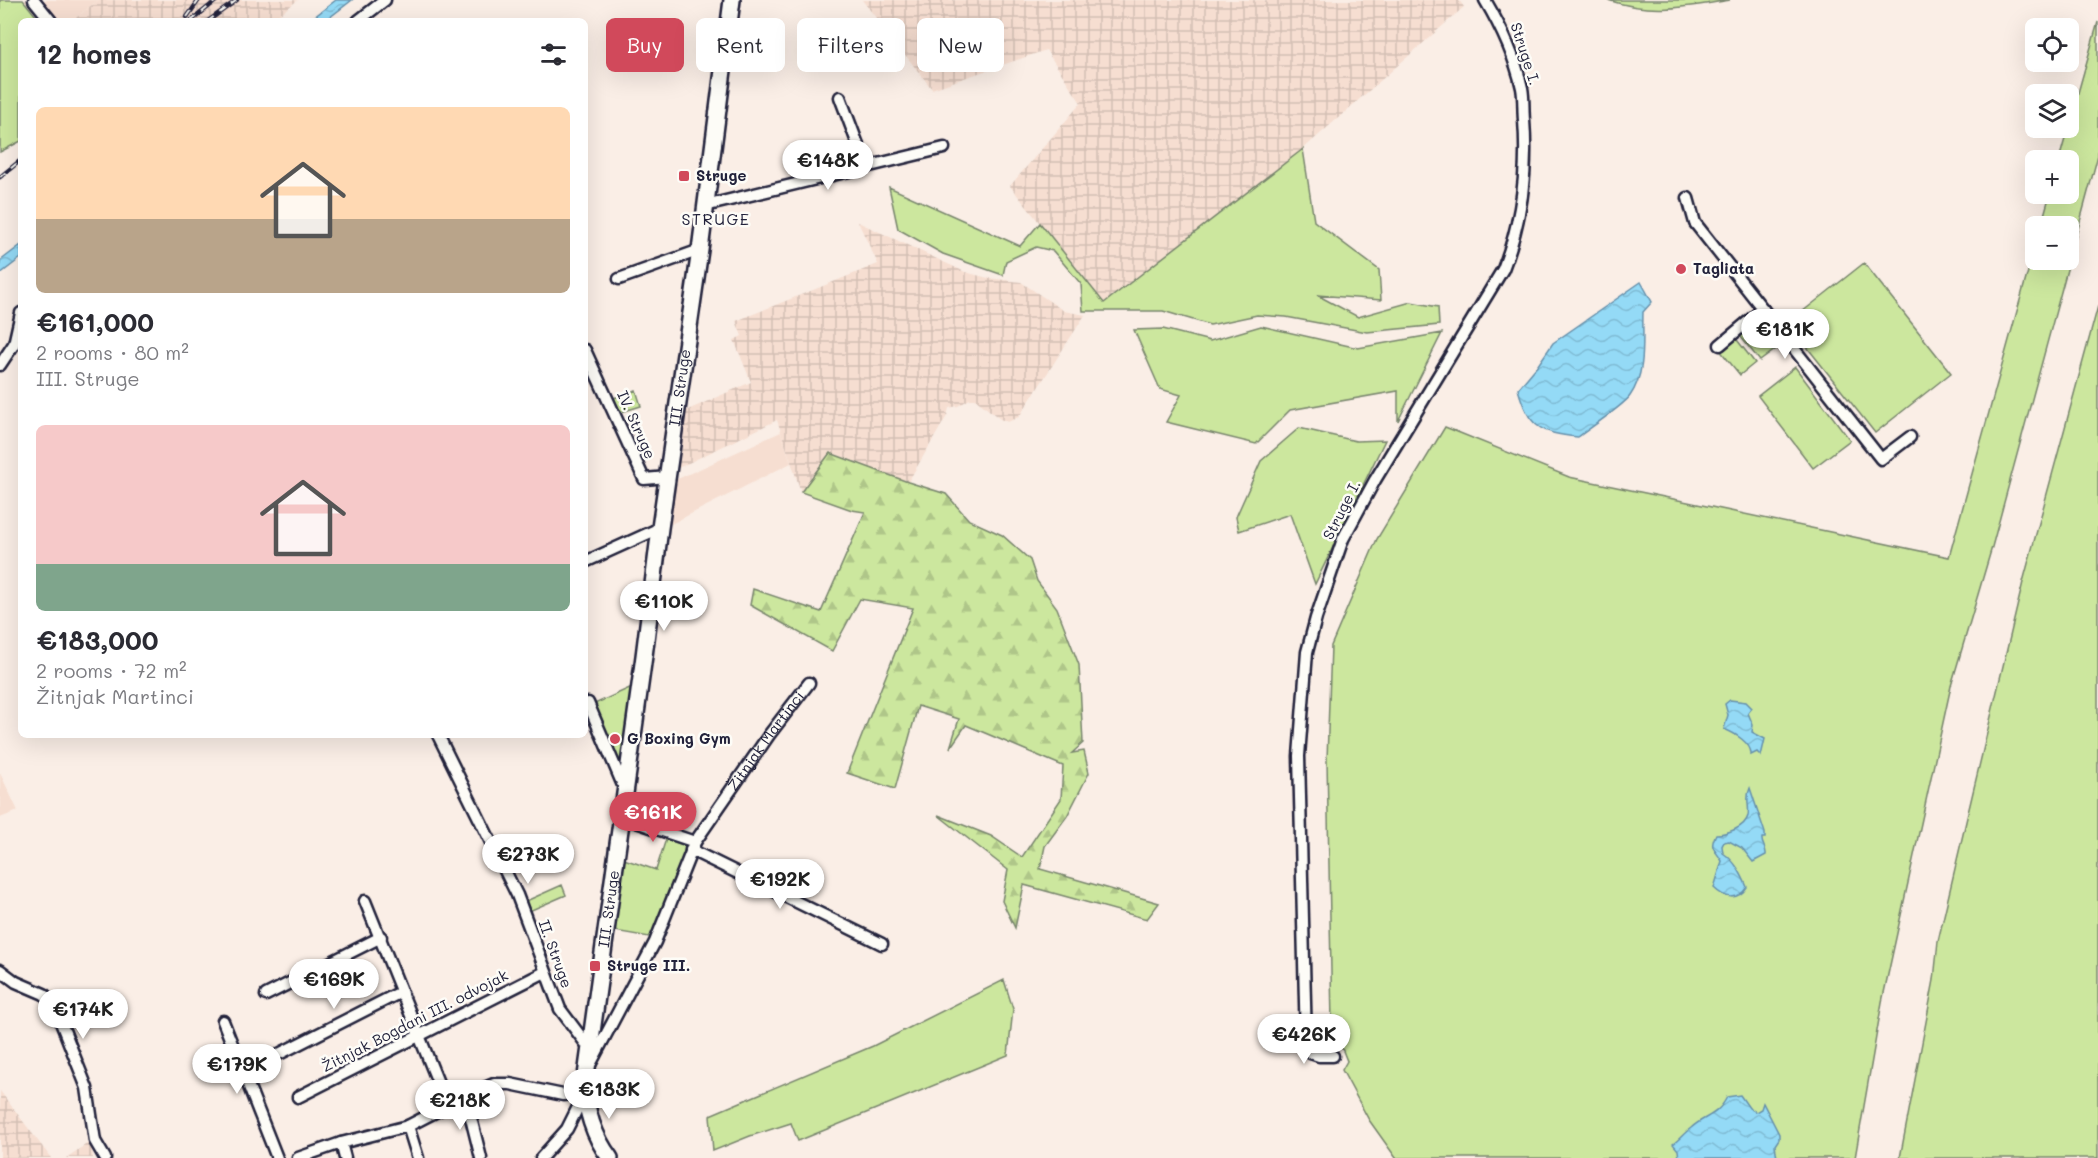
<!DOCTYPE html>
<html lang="en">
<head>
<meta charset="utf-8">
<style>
  :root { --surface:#fff; --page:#f2f2f3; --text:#2b2b33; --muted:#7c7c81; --accent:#d1495b }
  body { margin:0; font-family:Mali,sans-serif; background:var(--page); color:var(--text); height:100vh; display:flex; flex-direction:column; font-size:22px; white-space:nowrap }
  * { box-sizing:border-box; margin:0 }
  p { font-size:20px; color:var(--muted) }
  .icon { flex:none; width:33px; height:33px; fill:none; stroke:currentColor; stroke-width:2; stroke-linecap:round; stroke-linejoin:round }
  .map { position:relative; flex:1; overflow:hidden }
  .side { position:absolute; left:18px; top:18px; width:570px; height:720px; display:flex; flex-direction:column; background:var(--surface); border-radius:9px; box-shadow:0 6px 24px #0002 }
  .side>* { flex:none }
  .top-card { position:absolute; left:606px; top:18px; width:570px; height:54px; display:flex; gap:12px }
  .fabs { position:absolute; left:2025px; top:18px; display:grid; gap:12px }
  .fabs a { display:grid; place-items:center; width:54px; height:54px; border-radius:9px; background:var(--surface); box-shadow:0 6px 24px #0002; font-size:30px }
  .price { position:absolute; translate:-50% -51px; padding:0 14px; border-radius:21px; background:#fff; color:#222; font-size:20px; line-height:39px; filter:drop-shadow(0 2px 3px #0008) }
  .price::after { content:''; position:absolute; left:50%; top:36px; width:18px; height:14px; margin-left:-9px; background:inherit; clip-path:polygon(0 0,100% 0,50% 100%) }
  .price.on { background:var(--accent); color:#fff }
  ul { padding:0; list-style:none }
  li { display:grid; align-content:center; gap:12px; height:318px; padding:0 18px }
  li span { display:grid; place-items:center; height:186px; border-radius:9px; color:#555 }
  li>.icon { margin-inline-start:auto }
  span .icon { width:108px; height:108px; fill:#fffc; stroke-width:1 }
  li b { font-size:26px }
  h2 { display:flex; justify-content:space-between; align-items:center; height:72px; padding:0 18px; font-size:26px }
  .pill { padding:0 21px; border-radius:9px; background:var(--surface); box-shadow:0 6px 24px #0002; font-size:21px; line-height:54px }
  .pill.on { background:var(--accent); color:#fff }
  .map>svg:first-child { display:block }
</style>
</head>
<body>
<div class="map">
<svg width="2098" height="1158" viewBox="0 0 2098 1158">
  <defs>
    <pattern id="industrial-grid" width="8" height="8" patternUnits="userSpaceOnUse" patternTransform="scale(1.5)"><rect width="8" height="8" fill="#f6ded1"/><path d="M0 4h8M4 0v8" fill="none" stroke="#d3beb4"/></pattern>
    <pattern id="forest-firs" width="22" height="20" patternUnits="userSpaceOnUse" patternTransform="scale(1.5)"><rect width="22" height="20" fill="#cce79e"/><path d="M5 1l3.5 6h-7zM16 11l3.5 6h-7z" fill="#afc689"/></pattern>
    <pattern id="water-waves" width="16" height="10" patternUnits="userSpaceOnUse" patternTransform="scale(1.5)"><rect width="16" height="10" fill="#94daf6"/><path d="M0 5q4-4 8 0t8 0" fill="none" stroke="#7fbbd4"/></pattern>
  </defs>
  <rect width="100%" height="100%" fill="#faeee6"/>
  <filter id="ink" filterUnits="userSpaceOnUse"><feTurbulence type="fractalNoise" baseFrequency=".0167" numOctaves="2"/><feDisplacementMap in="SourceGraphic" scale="12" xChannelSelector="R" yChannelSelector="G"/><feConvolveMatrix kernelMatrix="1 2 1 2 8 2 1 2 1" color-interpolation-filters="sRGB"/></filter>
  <g filter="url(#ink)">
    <path fill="#f6ded1" d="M 23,0 L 98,0 L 72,21 L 40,21 Z
      M 781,432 L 791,463 L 667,526 L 671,482 Z
      M 0,773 L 18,811 L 0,818 Z"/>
    <path fill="url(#industrial-grid)" d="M 98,0 L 298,0 L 271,21 L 72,21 Z
      M 862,0 L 1459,0 L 1464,7 L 1303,149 L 1104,303 L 1010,186 L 1081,103 L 1046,50 L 932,89 Z
      M 858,222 L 965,272 L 988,278 L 1021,282 L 1064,311 L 1085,315 L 1019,417 L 1008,422 L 1000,419 L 975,399 L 970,399 L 958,406 L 949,408 L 947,416 L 908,482 L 831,453 L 801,492 L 777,420 L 674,470 L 681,413 L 751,382 L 734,340 L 742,336 L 736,321 L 878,264 Z
      M 0,1091 L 51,1158 L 0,1158 Z
      M 91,1141 L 93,1158 L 66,1158 Z"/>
    <path fill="#cce79e" stroke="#77846c" stroke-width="1.5" d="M 0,0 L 23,0 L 40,21 L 21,21 L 21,141 L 0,152 Z
      M 1608,0 L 1730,0 C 1686,7 1652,15 1608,0 Z
      M 2098,22 L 2098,155 L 1992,547 L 1951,686 L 1882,1002 L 1855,1158 L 1396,1158 L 1369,1120 L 1342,1070 L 1347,1061 L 1332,1023 L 1327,760 L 1331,646 L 1377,539 L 1445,427 L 1569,477 L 1949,557 L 2035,246 L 2036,260 L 2068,260 L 2068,226 L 2041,226 L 2050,194 L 2068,194 L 2068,160 L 2059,160 Z
      M 1303,149 L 1314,221 L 1379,270 L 1381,300 L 1317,295 L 1358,317 L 1411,302 L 1438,307 L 1439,325 L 1367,332 L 1286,317 L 1257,315 L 1210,325 L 1163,311 L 1083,311 L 1081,284 L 1053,251 L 1036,247 L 1006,261 L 1003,275 L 943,254 L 898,229 L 889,187 L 1020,246 L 1040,223 L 1104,303 Z
      M 1864,263 L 1951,373 L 1875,433 L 1788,323 Z
      M 2098,306 L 2098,1158 L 1900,1158 L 1934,980 L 1938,941 L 1968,813 L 2023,582 Z
      M 1753,319 L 1776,349 L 1760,361 L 1737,332 Z
      M 1261,326 L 1358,348 L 1442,333 L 1398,421 L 1398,391 L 1290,410 L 1256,444 L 1166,422 L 1181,395 L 1160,389 L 1134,330 L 1163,329 L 1210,341 Z
      M 1734,336 L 1755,363 L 1740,375 L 1719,349 Z
      M 1795,367 L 1850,440 L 1813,468 L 1758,396 Z
      M 636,390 L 641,406 L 618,413 L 611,399 Z
      M 1299,428 L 1356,441 L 1385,440 L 1315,584 L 1290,514 L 1239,531 L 1236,517 L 1261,461 Z
      M 634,686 L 623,771 L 590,706 Z
      M 666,839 L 689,847 L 655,938 L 609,930 L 621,858 L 656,870 Z
      M 562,885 L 566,895 L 527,912 L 524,902 Z
      M 1004,980 L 1013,1009 L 1008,1055 L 798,1141 L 791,1123 L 750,1136 L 713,1151 L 710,1115 L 873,1046 Z"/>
    <path fill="url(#forest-firs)" stroke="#77846c" stroke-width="1.5" d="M 830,453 L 908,482 L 946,494 L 969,520 L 1002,535 L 1030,560 L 1037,581 L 1057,608 L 1079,665 L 1083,743 L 1072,753 L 1084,751 L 1089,773 L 1067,816 L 1045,846 L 1040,869 L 1159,903 L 1147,919 L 1024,885 L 1015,928 L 1002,901 L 1008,870 L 938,815 L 991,836 L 1022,857 L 1061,799 L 1063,766 L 966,725 L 950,748 L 959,719 L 918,706 L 895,789 L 847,773 L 913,608 L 860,599 L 832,651 L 750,605 L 753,589 L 821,612 L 865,512 L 852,510 L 801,492 Z"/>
    <path fill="url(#water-waves)" stroke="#6690ab" stroke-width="1.5" d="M 336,0 L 352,0 L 325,21 L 309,21 Z
      M 21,245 L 21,258 L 0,274 L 0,261 Z
      M 1641,282 L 1652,302 L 1643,312 C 1642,339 1647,372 1630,396 C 1624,405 1590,428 1578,437 C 1539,433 1529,427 1518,389 L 1538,365 L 1553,343 Z
      M 1730,700 L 1746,702 L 1752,708 L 1748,713 L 1753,725 L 1752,732 L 1765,739 L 1761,756 L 1757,752 L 1751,755 C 1752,743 1734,733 1724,729 L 1728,715 L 1725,704 Z
      M 1750,788 L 1765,833 L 1765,838 L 1762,838 C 1761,845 1767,848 1766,855 L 1753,862 L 1742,848 L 1729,841 L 1724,842 L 1722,846 L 1723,853 C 1735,861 1741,873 1747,887 C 1738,901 1725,899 1714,888 L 1722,861 C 1714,848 1709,848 1716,834 C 1726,834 1745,828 1748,816 C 1750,806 1745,798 1750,788 Z
      M 1740,1095 L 1749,1108 L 1756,1112 L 1761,1109 L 1763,1103 L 1779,1134 L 1779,1139 L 1775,1145 L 1777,1158 L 1679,1158 L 1678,1150 L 1673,1144 C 1680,1139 1684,1133 1691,1128 C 1705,1115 1717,1117 1727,1097 Z"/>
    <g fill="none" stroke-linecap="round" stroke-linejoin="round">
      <g stroke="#22223b" stroke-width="15">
        <g id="street">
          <path d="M 34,0 L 51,21"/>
          <path d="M 358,21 L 385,0"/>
          <path d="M 840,97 L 866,166"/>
          <path d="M 1688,198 L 1695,223 L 1881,459 L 1910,437"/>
          <path d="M 705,206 L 944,148"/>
          <path d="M 619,279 L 700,250"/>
          <path d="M 1720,345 L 1763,309"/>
          <path d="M 585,350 L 644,479 L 668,477"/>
          <path d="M 0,365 L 14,344 L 21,313"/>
          <path d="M 585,562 L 660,528"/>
          <path d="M 588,703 L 625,790"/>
          <path d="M 438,735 L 517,895 L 560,1009 L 590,1049"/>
          <path d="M 621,817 L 695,842"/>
          <path d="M 691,850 L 882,944"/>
          <path d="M 365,901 L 447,1105"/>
          <path d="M 0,970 L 16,982 L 44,994 L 54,1005 L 87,1088 L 95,1141 L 105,1158"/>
          <path d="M 266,995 L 381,937"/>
          <path d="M 223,1021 L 277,1158"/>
          <path d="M 281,1053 L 401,992"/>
          <path d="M 1333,1056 L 1319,1056 L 1310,1053 L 1306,1043 L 1299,756 L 1307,652 L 1316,618 L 1343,539 L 1375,480 L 1503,269 C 1522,220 1528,172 1524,120 C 1523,110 1524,98 1522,88 C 1515,57 1501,27 1485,0"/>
          <path id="s1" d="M 591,1063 L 655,942 L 695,842 L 769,735 L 809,683"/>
          <path d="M 298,1097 L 545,972"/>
          <path d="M 464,1097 L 470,1114 L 481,1158"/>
          <path d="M 408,1126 L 418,1158"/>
          <path d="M 341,1143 L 345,1158"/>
          <path d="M 298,1158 L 341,1143 L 408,1126 L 464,1097 L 494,1084 L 510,1084 L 563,1095 L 585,1093"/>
          <path d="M 541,1158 L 567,1129 L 585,1093"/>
        </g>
      </g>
      <g stroke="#22223b" stroke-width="20">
        <g id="secondary">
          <path id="s2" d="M 610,1158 C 594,1137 585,1109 585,1083 L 644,656 L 660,528 L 700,250 L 732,0"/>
        </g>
      </g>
      <use href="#street" stroke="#fdfcf7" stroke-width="10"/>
      <use href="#secondary" stroke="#fdfcf7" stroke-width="15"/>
      <g stroke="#22223b" stroke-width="4.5">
        <path id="rail" d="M 187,17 L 199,0
          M 191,21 L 217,0
          M 208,21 L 237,0
          M 0,177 L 21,160"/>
      </g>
      <use href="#rail" stroke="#fdfcf7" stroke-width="2" stroke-dasharray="7" stroke-linecap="butt"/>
    </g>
  </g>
  <g fill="#d1495b" stroke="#fdfcf7" stroke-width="2">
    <rect x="678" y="170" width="12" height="12" rx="3"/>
    <circle cx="1681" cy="269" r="6"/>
    <circle cx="615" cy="739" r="6"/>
    <rect x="589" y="960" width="12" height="12" rx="3"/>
  </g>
  <g text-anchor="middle" stroke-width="5" stroke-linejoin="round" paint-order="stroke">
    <g font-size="15" fill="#22223b" stroke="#fdfcf7">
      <text transform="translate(1525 54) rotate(72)" y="5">Struge I.</text>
      <text dy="5" stroke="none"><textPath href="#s2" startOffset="782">III. Struge</textPath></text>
      <text transform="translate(636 425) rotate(66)" y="5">IV. Struge</text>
      <text transform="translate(1342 510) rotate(-63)" y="5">Struge I.</text>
      <text dy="5" stroke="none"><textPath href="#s1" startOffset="368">Žitnjak Martinci</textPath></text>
      <text dy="5" stroke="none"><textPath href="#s2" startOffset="256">III. Struge</textPath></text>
      <text transform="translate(555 954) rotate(70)" y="5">II. Struge</text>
      <text transform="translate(415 1021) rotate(-27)" y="5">Žitnjak Bogdani III. odvojak</text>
    </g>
    <g font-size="15" font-weight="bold" fill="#22223b" stroke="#fdfcf7" text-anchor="start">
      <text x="696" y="181">Struge</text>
      <text x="1693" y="274">Tagliata</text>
      <text x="627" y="744">G Boxing Gym</text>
      <text x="607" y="971">Struge III.</text>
    </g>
    <g font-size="16" letter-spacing="1.5" fill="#22223b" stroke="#fdfcf7">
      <text x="716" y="225">STRUGE</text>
    </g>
  </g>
</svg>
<div class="fabs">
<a><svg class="icon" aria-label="locate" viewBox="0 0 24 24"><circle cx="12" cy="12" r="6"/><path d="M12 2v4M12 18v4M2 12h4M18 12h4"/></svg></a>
<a><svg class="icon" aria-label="layers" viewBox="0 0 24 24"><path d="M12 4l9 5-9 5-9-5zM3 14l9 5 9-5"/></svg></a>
<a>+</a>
<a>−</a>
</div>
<b class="price" style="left:828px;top:191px">€148K</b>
<b class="price" style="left:1785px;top:360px">€181K</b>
<b class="price" style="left:664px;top:632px">€110K</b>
<b class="price on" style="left:653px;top:843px">€161K</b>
<b class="price" style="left:528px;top:885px">€273K</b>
<b class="price" style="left:780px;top:910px">€192K</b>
<b class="price" style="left:334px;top:1010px">€169K</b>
<b class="price" style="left:83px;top:1040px">€174K</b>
<b class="price" style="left:1304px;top:1065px">€426K</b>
<b class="price" style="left:237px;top:1095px">€179K</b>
<b class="price" style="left:609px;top:1120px">€183K</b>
<b class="price" style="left:460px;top:1131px">€218K</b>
<div class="top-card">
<a class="pill on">Buy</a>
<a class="pill">Rent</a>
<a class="pill">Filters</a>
<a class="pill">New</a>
</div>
<section class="side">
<h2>12 homes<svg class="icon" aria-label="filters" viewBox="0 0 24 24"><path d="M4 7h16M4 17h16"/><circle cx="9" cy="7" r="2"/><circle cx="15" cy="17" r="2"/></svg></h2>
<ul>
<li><span style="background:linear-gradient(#ffd9b3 60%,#b9a48a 0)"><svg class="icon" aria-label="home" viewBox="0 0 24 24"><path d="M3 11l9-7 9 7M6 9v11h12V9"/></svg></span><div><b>€161,000</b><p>2 rooms · 80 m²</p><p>III. Struge</p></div></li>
<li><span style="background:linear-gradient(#f6c9c9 75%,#7fa58c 0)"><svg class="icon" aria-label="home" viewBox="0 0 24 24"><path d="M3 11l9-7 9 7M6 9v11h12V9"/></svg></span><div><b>€183,000</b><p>2 rooms · 72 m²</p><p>Žitnjak Martinci</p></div></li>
</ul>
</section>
</div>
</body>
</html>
